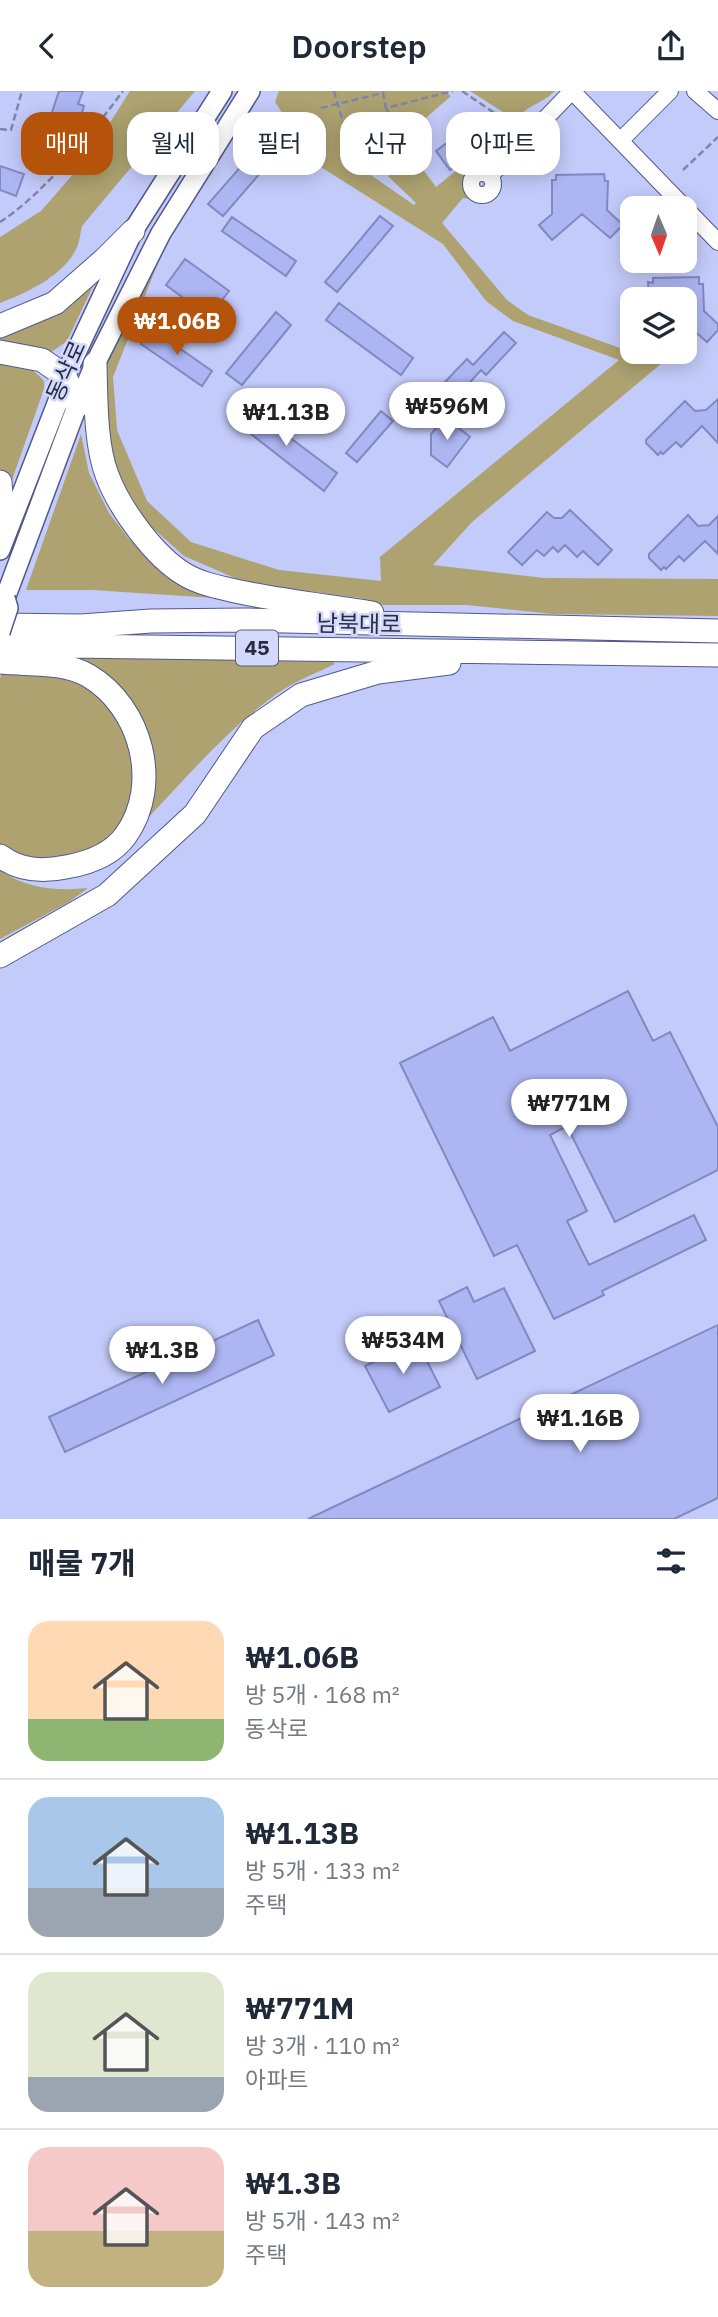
<!DOCTYPE html>
<html lang="ko">
<head>
<meta charset="utf-8">
<style>
  :root { --surface:#fff; --page:#f2f2f3; --text:#1f2937; --muted:#747a83; --line:#e0e1e3; --accent:#b45309 }
  body { margin:0; font-family:"IBM Plex Sans","Noto Sans KR",sans-serif; background:var(--page); color:var(--text); height:100vh; display:flex; flex-direction:column; font-size:26px; white-space:nowrap }
  * { box-sizing:border-box; margin:0 }
  p { font-size:23px; color:var(--muted) }
  .icon { flex:none; width:38px; height:38px; fill:none; stroke:currentColor; stroke-width:2; stroke-linecap:round; stroke-linejoin:round }
  .map { position:relative; height:1428px; overflow:hidden }
  .side { display:flex; flex-direction:column; background:var(--surface); flex:1 }
  .side>* { flex:none }
  .hud { position:absolute; left:21px; top:21px; width:677px; height:63px; display:flex; gap:14px }
  .needle { width:46px; rotate:178deg }
  .controls { position:absolute; left:620px; top:105px; display:grid; gap:14px }
  .controls a { display:grid; place-items:center; width:77px; height:77px; border-radius:14px; background:var(--surface); box-shadow:0 4px 18px #0003; font-size:35px }
  .price { position:absolute; translate:-50% -60px; padding:0 16px; border-radius:24px; background:#fff; color:#222; font-size:23px; line-height:46px; filter:drop-shadow(0 2px 4px #0008) }
  .price::after { content:''; position:absolute; left:50%; top:42px; width:21px; height:16px; margin-left:-10px; background:inherit; clip-path:polygon(0 0,100% 0,50% 100%) }
  .price.active { background:var(--accent); color:#fff }
  ul { padding:0; list-style:none }
  li { display:flex; align-items:center; gap:21px; height:175px; padding:0 28px }
  li+li { border-top:2px solid var(--line) }
  li span { display:grid; place-items:center; flex:none; width:196px; height:140px; border-radius:21px; color:#555 }
  li>.icon { margin-inline-start:auto }
  span .icon { width:84px; height:84px; fill:#fffc; stroke-width:1 }
  li b { font-size:30px }
  h2 { display:flex; justify-content:space-between; align-items:center; height:84px; padding:0 28px; font-size:30px }
  .pill { padding:0 24px; border-radius:21px; background:var(--surface); box-shadow:0 4px 18px #0003; font-size:24px; line-height:63px }
  .pill.active { background:var(--accent); color:#fff }
  header { display:flex; justify-content:space-between; align-items:center; height:91px; padding:0 28px; background:var(--surface); font-size:32px; font-weight:600 }
  .map>svg:first-child { display:block }
</style>
</head>
<body>
<header><svg class="icon" aria-label="back" viewBox="0 0 24 24"><path d="M15 5l-7 7 7 7"/></svg>Doorstep<svg class="icon" aria-label="share" viewBox="0 0 24 24"><path d="M12 15V3M7 8l5-5 5 5M5 13v7h14v-7"/></svg></header>
<div class="map">
<svg width="718" height="1428" viewBox="0 0 718 1428">
  <rect width="100%" height="100%" fill="#c3cbfa"/>
  <path fill="#ada270" d="M 130,0 L 195,0 L 82,135 C 80,144 79,155 74,162 C 59,187 26,202 0,212 L 0,146 L 41,120 L 89,65 Z
    M 279,0 L 444,0 L 451,5 L 365,80 L 414,114 L 416,112 L 388,85 L 415,68 L 436,96 L 495,48 L 497,51 L 498,60 L 470,84 C 468,96 469,100 478,109 L 463,107 L 442,132 L 507,209 L 528,224 L 662,272 L 472,431 L 433,474 L 544,487 L 718,488 L 718,525 L 552,523 L 467,514 L 382,514 L 361,507 L 284,497 L 237,488 L 184,465 L 136,422 L 109,362 L 106,273 L 154,163 L 161,164 L 113,286 L 117,339 L 147,410 L 191,451 L 279,479 L 381,490 L 380,466 L 619,269 L 513,230 L 486,210 L 443,153 L 316,73 L 275,11 Z
    M 470,0 L 555,0 C 545,10 533,13 522,22 L 506,23 Z
    M 95,191 L 67,250 L 50,262 L 0,254 L 0,246 Z
    M 0,269 C 19,271 31,275 44,290 L 44,298 L 6,406 L 0,385 Z
    M 81,343 L 89,382 L 109,422 L 129,448 L 154,469 L 230,508 L 92,499 L 26,499 Z
    M 76,566 L 333,571 L 335,573 C 316,582 295,590 278,602 C 228,637 188,685 146,729 C 147,706 154,675 151,653 C 145,614 110,582 76,566 Z
    M 2,582 L 67,586 L 99,606 L 131,645 L 137,683 L 123,733 L 104,754 L 50,774 L 0,758 L 0,587 Z
    M 0,779 C 26,798 57,800 88,797 L 69,811 L 0,848 Z"/>
  <path fill="#adb6f3" stroke="#8189c1" stroke-width="2" d="M 59,0 L 83,0 L 78,13 L 84,15 L 77,38 L 71,37 L 65,57 L 61,56 L 60,59 L 42,52 Z
    M 459,32 L 475,53 L 462,63 L 465,68 L 450,79 L 436,60 L 452,48 L 447,41 Z
    M 273,39 L 289,49 L 223,125 L 208,113 Z
    M 0,75 L 24,83 L 16,105 L 0,99 Z
    M 604,83 L 605,90 L 608,90 L 607,119 L 623,134 L 610,147 L 582,123 L 552,149 L 539,134 L 552,123 L 552,89 L 556,89 L 556,84 Z
    M 380,125 L 393,135 L 337,201 L 325,191 Z
    M 232,126 L 296,170 L 286,185 L 222,140 Z
    M 185,168 L 229,200 L 209,226 L 166,194 Z
    M 699,186 L 699,193 L 703,193 L 704,220 L 718,233 L 718,239 L 707,251 L 684,231 L 684,208 L 649,208 L 648,191 L 653,192 L 653,187 Z
    M 339,212 L 413,267 L 401,284 L 326,229 Z
    M 276,221 L 291,234 L 242,294 L 226,282 Z
    M 152,238 L 212,280 L 202,295 L 141,253 Z
    M 504,241 L 516,252 L 486,284 L 481,279 L 456,307 L 442,294 L 467,268 L 473,274 Z
    M 718,308 L 718,352 L 702,335 L 681,356 L 676,351 L 663,363 L 661,361 L 658,364 L 646,352 L 646,349 L 685,310 L 695,320 L 706,319 Z
    M 245,313 L 337,382 L 324,400 L 233,329 Z
    M 381,320 L 393,330 L 357,371 L 346,362 Z
    M 445,326 L 470,346 L 447,376 L 431,364 L 431,343 Z
    M 570,419 L 612,459 L 598,474 L 583,460 L 577,466 L 565,454 L 558,461 L 553,456 L 544,465 L 537,459 L 522,474 L 508,461 L 547,421 L 554,427 L 562,427 Z
    M 688,424 L 698,435 L 709,434 L 718,425 L 718,463 L 705,450 L 684,470 L 679,465 L 666,478 L 664,476 L 661,479 L 649,467 L 649,463 Z
    M 628,900 L 653,950 L 670,941 L 718,1036 L 718,1079 L 615,1131 L 567,1035 L 550,1044 L 587,1120 L 567,1130 L 589,1174 L 694,1124 L 706,1149 L 602,1200 L 604,1204 L 554,1228 L 517,1154 L 494,1165 L 400,972 L 493,926 L 510,960 Z
    M 467,1196 L 474,1211 L 504,1197 L 535,1260 L 477,1288 L 439,1210 Z
    M 258,1229 L 274,1264 L 65,1361 L 49,1326 Z
    M 718,1234 L 718,1407 L 674,1428 L 308,1428 Z
    M 417,1250 L 440,1296 L 389,1321 L 365,1275 Z"/>
  <g fill="none" stroke-linecap="round" stroke-linejoin="round">
    <g stroke="#52588c" stroke-width="18">
      <path id="minor" d="M 572,0 L 718,151
        M 695,0 L 718,20
        M 621,49 L 670,0
        M471 93a11 11 0 1 1 22 0a11 11 0 1 1-22 0Z
        M 490,85 L 571,1"/>
    </g>
    <g stroke="#52588c" stroke-width="22">
      <path id="major" d="M 0,459 L 58,310 L 65,285 L 133,140 L 222,0
        M 0,521 L 77,315 L 95,273 L 161,142 L 250,0"/>
    </g>
    <g stroke="#52588c" stroke-width="25">
      <path id="highway" d="M 0,235 L 55,212 L 105,168 L 133,140
        M 0,261 L 42,269 L 65,285 L 77,315
        M 95,273 C 96,305 95,353 107,384 C 119,417 154,465 184,483 C 200,493 222,497 240,501 C 284,510 328,515 372,522
        M 0,391 L 2,417 L 0,432
        M 0,534 L 81,535 L 151,530 L 247,529 L 718,540
        M 0,556 L 71,555 L 718,564
        M 0,571 C 29,574 64,570 89,585 C 141,616 162,693 126,744 C 112,764 89,772 66,776 C 42,781 20,780 0,765
        M 0,865 L 107,804 L 195,723 L 253,637 L 301,604 L 378,581 L 449,572"/>
    </g>
    <path stroke="#7f85a9" stroke-width="2.5" stroke-dasharray="7 3.5" stroke-linecap="butt" d="M 334,0 L 343,31 L 345,53 C 358,66 378,62 392,52 C 397,38 393,29 386,17
      M 462,0 L 518,38
      M 321,17 L 383,2 L 386,17 L 453,0
      M 0,38 L 11,39 L 22,0
      M 683,79 L 718,46
      M 0,131 C 45,102 91,43 123,0"/>
    <use href="#minor" stroke="#fff" stroke-width="16"/>
    <use href="#major" stroke="#fff" stroke-width="19"/>
    <use href="#highway" stroke="#fff" stroke-width="23"/>
    <g stroke="#52588c" stroke-width="22" stroke-linecap="butt">
      <path id="major-bridge" d="M 0,541 L 8,517 L 5,507"/>
    </g>
    <use href="#major-bridge" stroke="#fff" stroke-width="19"/>
  </g>
  <g text-anchor="middle" stroke-width="5" stroke-linejoin="round" paint-order="stroke">
    <rect fill="#d3d9fd" stroke="#5b5f79" stroke-width="2" x="236" y="539.5" width="42" height="35" rx="5"/>
    <g font-size="21" font-weight="bold" fill="#282b41">
      <text x="257" y="564">45</text>
    </g>
    <g font-size="23" fill="#282b41" stroke="#d3d9fd">
      <text transform="translate(66 280) rotate(-66)" y="8">동삭로</text>
      <text transform="translate(359 533) rotate(1)" y="8">남북대로</text>
    </g>
  </g>
</svg>
<div class="controls">
<a><svg class="needle" viewBox="-14 -14 28 28"><path d="M0-13l5 13h-10z" fill="#e53935"/><path d="M0 13l5-13h-10z" fill="#747a83"/></svg></a>
<a><svg class="icon" aria-label="layers" viewBox="0 0 24 24"><path d="M12 4l9 5-9 5-9-5zM3 14l9 5 9-5"/></svg></a>
</div>
<b class="price active" style="left:177px;top:266px">₩1.06B</b>
<b class="price" style="left:447px;top:351px">₩596M</b>
<b class="price" style="left:286px;top:357px">₩1.13B</b>
<b class="price" style="left:569px;top:1048px">₩771M</b>
<b class="price" style="left:403px;top:1285px">₩534M</b>
<b class="price" style="left:162px;top:1295px">₩1.3B</b>
<b class="price" style="left:580px;top:1363px">₩1.16B</b>
<div class="hud">
<a class="pill active">매매</a>
<a class="pill">월세</a>
<a class="pill">필터</a>
<a class="pill">신규</a>
<a class="pill">아파트</a>
</div>
</div>
<section class="side">
<h2>매물 7개<svg class="icon" aria-label="filters" viewBox="0 0 24 24"><path d="M4 7h16M4 17h16"/><circle cx="9" cy="7" r="2"/><circle cx="15" cy="17" r="2"/></svg></h2>
<ul>
<li><span style="background:linear-gradient(#ffd9b3 70%,#8fb573 0)"><svg class="icon" aria-label="home" viewBox="0 0 24 24"><path d="M3 11l9-7 9 7M6 9v11h12V9"/></svg></span><div><b>₩1.06B</b><p>방 5개 · 168 m²</p><p>동삭로</p></div></li>
<li><span style="background:linear-gradient(#a9c7e8 65%,#9aa5b1 0)"><svg class="icon" aria-label="home" viewBox="0 0 24 24"><path d="M3 11l9-7 9 7M6 9v11h12V9"/></svg></span><div><b>₩1.13B</b><p>방 5개 · 133 m²</p><p>주택</p></div></li>
<li><span style="background:linear-gradient(#dfe7d0 75%,#9aa5b1 0)"><svg class="icon" aria-label="home" viewBox="0 0 24 24"><path d="M3 11l9-7 9 7M6 9v11h12V9"/></svg></span><div><b>₩771M</b><p>방 3개 · 110 m²</p><p>아파트</p></div></li>
<li><span style="background:linear-gradient(#f6c9c9 60%,#c2b280 0)"><svg class="icon" aria-label="home" viewBox="0 0 24 24"><path d="M3 11l9-7 9 7M6 9v11h12V9"/></svg></span><div><b>₩1.3B</b><p>방 5개 · 143 m²</p><p>주택</p></div></li>
</ul>
</section>
</body>
</html>
